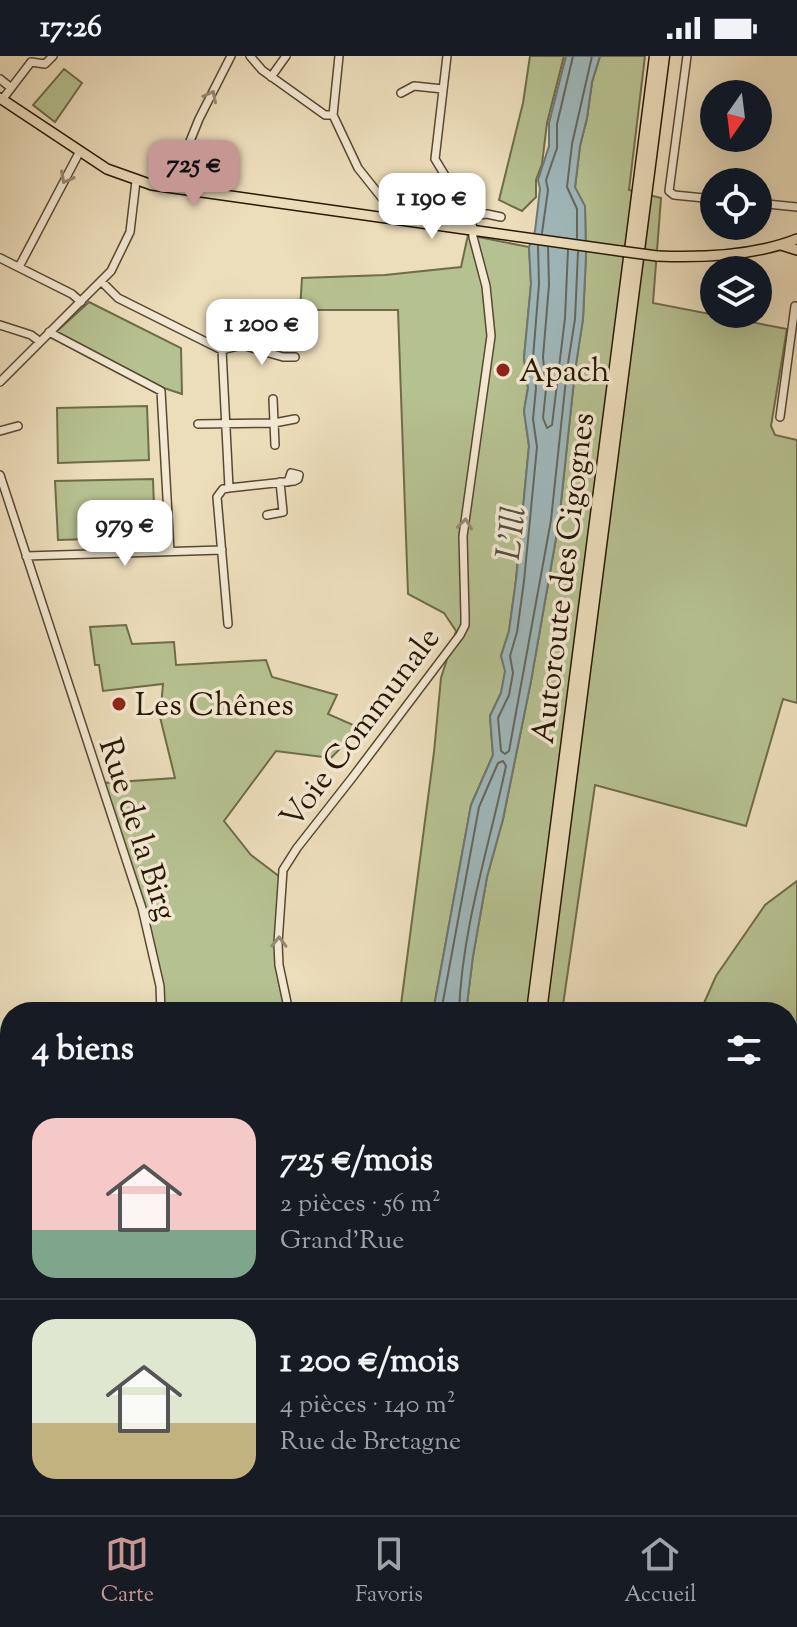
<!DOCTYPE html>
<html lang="fr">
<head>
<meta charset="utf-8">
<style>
  :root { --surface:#171b24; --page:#20242c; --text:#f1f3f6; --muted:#9ea1a6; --line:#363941; --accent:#c59692 }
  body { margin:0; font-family:"Sorts Mill Goudy",serif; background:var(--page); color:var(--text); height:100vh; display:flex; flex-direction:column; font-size:30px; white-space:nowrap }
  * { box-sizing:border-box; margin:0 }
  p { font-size:26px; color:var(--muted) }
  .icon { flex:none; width:44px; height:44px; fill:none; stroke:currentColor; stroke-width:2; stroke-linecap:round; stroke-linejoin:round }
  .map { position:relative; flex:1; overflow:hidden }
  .details { position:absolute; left:0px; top:946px; width:798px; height:514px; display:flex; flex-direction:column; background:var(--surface); border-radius:32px 32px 0 0; box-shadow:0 8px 32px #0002 }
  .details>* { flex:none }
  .needle { width:52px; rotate:194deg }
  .buttons { position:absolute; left:700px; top:24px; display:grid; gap:16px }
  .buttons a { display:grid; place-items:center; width:72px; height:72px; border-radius:50%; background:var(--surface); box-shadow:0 8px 32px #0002; font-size:40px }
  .price { position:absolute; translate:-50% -68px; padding:0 18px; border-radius:16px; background:#fff; color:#222; font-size:26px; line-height:52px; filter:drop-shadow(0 2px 4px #0008) }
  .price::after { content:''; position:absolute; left:50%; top:48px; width:24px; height:18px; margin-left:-12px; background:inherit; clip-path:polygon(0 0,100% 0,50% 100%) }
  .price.selected { background:var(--accent); color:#111 }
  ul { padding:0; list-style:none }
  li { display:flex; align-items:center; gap:24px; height:200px; padding:0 32px }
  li+li { border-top:2px solid var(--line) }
  li span { display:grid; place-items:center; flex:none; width:224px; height:160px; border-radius:24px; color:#555 }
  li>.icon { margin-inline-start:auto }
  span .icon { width:96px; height:96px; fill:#fffc; stroke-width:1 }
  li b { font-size:34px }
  h2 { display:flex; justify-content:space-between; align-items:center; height:96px; padding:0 32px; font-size:34px }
  .status { display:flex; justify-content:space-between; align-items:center; height:56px; padding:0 40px; background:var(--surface); direction:ltr }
  .status svg { height:22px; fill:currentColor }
  .tab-bar { display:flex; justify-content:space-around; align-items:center; height:112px; border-top:2px solid var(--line); background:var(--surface); font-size:22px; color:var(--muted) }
  .tab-bar a { display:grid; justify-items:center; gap:4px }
  .tab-bar .selected { color:var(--accent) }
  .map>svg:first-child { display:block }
</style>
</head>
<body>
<div class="status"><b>17:26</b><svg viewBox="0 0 49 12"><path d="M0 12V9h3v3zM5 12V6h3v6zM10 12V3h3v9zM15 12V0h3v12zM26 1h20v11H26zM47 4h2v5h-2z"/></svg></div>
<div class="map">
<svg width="797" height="1459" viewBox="0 0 797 1459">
  <rect width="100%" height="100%" fill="#ecddbb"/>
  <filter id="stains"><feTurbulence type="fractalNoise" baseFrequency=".0025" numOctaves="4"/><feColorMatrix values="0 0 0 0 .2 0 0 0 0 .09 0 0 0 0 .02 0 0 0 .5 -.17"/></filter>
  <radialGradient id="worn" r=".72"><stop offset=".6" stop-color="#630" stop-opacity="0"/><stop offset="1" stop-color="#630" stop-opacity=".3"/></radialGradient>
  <path fill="#b6c191" stroke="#6e6c4a" stroke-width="2" d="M 530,0 L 564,0 L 547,67 L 542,108 L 536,124 L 536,141 L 522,155 L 499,144 L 523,47 Z
    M 600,0 L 645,0 L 629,134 L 661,142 L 653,247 L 787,273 L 771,370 L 775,379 L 797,384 L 797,647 L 783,643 L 746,770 L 595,729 L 562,956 L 466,956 L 473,900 L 487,821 L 503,763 L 531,625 L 559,465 L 575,315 L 583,263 L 586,199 L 585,151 L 575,132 L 580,90 L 587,62 L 592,26 Z
    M 64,13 L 82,27 L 55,66 L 33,49 Z
    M 468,179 L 529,191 L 531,228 L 524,302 L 528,332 L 524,355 L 529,390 L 516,524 L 509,575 L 501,600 L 506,615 L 501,637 L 490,660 L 493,699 L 471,749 L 433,956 L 400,956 L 434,696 L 441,622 L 456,575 L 444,557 L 408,538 L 398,254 L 300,254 L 302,222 L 385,219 L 461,211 Z
    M 89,246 L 181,292 L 182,338 L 161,331 L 55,277 Z
    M 147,350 L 149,404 L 58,407 L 57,352 Z
    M 153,423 L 155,481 L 58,484 L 55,425 Z
    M 126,569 L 132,588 L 174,586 L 176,609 L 266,604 L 272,621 L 337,639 L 328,658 L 360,672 L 331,702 L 276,695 L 224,765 L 251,799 L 280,821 L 281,912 L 289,956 L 162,956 L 148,872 L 103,727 L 175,722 L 160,661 L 163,628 L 103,635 L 99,609 L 95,609 L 90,571 Z
    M 797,825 L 797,1161 L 788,1159 L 788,956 L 700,956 L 716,920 L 765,849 Z
    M 158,1450 L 341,1450 L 341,1459 L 96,1459 Z
    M 603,1450 L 667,1450 L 662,1459 L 525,1459 L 569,1456 Z"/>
  <path fill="#9fb8bc" stroke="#6f7772" stroke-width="2" d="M 566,0 L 600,0 L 592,26 L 587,62 L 580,90 L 575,131 L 585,150 L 586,199 L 583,263 L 575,315 L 559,465 L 531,625 L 503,763 L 487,821 L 473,900 L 466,956 L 433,956 L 471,749 L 493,699 L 490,660 L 501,637 L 505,615 L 501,600 L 509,575 L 516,524 L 529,390 L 524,355 L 528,332 L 524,302 L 531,228 L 529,191 L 535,175 L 540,133 L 538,124 L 549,90 L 549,67 Z
    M 320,1450 L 603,1450 L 568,1456 L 525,1459 L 294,1459 Z"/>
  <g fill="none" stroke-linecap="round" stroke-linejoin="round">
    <path stroke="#63675f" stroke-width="2" d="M 542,177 L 548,134 L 546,124 L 557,92 L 557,68 L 573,0
      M 577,182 L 577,153 L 567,131 L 572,88 L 592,0
      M 538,190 L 539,228 L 533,302 L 536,332 L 533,363 L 537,391 L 524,525 L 517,576 L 510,600 L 513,617 L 509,639 L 498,662 L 501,695 L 505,698 L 509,695 L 551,464 L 567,314 L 575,263 L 578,196
      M 548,191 L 549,229 L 543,301 L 546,333 L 543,362 L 547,372 L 552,369 L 565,262 L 568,194
      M 441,956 L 479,751 L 498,707 L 503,705 L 506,710 C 489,791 462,872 459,956"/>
    <path stroke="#6f7772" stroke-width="2" d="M 788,965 L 797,966"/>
    <g stroke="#584830" stroke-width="10">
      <path id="minor" d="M 250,0 L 262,14 L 325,59 L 333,59
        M 339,0 L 333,59 L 358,112 L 389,151 L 388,163
        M 687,0 L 669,135 L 674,139 L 714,143
        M 271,21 L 286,0
        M 0,23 L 10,31
        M 401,37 L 414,30 L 443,33
        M 2,44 L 31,6 L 45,8 L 53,0
        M 171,132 L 199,63 L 231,0
        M 386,144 L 419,166
        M 758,147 L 797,151
        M 471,160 L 487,158 L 501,161
        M 0,202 L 72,238 L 81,246
        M 19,211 L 80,95
        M 101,225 L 118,242 L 222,294 L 242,289 L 283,301 L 295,301
        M 0,269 L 31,279 L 39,285
        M 49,276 L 161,335 L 170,495
        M 222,294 L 229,432 L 223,433 L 217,441 L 228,568
        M 0,326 L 111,215 L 130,176 L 136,125
        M 273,343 L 275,389
        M 780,361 L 795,250
        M 198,368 L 274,367 L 295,363
        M 0,375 L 18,370
        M 0,419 L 142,852 L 160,930 L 161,956
        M 229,432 L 294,425 L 298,423 L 299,419 L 291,417 L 288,426
        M 267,459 L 283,456 L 280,426
        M 26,500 L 222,494
        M 289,956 L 279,909 L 278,887 L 283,814 L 297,792 L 352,722 L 460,579 L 465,569 L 465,560 L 463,480 L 491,280 L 486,230 L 473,181 L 472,164 L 435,103 L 447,0
        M 164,1459 L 171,1450"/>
    </g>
    <g stroke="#271602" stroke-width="12">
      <path id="major" d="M 0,42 L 107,113 L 152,129 L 620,195
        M 781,189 L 797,194
        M 657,200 C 702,202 754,200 797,183"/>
    </g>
    <g stroke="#271602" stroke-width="13">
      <path id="highway" d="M 532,956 L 655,0
        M 541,956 L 664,0
        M 444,1459 L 446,1450
        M 461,1459 L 463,1450"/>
    </g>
    <use href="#minor" stroke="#f3e9d3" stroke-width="7"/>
    <use href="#major" stroke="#ecddbb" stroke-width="9"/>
    <use href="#highway" stroke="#ecddbb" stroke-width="10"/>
    <g stroke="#271602" stroke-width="12" stroke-linecap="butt">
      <path id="major-bridge" d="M 620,195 L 657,200"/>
    </g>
    <use href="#major-bridge" stroke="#ecddbb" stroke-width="9"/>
  </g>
  <defs><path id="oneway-chevron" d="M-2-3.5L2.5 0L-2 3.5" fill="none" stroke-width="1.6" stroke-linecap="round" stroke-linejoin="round" transform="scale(2)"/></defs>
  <g stroke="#978a75">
    <use href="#oneway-chevron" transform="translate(211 40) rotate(-63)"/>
    <use href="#oneway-chevron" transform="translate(66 122) rotate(118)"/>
    <use href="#oneway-chevron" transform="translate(465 468) rotate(-83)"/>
    <use href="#oneway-chevron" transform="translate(279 886) rotate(-89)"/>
  </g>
  <g fill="#8f2418" stroke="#f3e9d3" stroke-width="3">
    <circle cx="503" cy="314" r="8"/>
    <circle cx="119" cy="648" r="8"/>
  </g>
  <g text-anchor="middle" stroke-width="7" stroke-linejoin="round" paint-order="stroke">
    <g font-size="32" fill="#271602" stroke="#f3e9d3" text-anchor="start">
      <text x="519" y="325">Apach</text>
      <text x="135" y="659">Les Chênes</text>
    </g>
    <g font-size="32" fill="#271602" stroke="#f3e9d3">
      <text transform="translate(562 522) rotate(-83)" y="11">Autoroute des Cigognes</text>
      <text transform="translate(359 671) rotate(-53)" y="11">Voie Communale</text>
      <text transform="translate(139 773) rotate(72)" y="11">Rue de la Birg</text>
    </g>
    <g font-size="34" font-style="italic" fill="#514f43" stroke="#f3e9d3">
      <text transform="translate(510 477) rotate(-83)" y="12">L'Ill</text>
    </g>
  </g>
  <rect width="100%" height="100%" filter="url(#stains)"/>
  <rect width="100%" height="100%" fill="url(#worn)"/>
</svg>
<div class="buttons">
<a><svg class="needle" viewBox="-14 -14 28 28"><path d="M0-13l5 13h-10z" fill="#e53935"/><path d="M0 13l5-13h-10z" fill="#9ea1a6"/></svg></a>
<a><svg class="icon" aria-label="locate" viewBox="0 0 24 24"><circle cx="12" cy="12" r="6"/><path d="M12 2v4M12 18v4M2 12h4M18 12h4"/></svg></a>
<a><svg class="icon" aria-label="layers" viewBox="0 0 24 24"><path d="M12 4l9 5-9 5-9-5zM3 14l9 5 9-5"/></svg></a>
</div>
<b class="price selected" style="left:194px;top:152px">725 €</b>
<b class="price" style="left:432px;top:185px">1 190 €</b>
<b class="price" style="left:262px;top:311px">1 200 €</b>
<b class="price" style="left:125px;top:512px">979 €</b>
<section class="details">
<h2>4 biens<svg class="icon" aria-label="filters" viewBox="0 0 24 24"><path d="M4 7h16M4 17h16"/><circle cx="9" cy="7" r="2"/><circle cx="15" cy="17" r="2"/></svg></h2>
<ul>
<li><span style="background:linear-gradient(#f6c9c9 70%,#7fa58c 0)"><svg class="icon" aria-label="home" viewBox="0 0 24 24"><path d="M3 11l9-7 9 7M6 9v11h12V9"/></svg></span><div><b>725 €/mois</b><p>2 pièces · 56 m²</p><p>Grand'Rue</p></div></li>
<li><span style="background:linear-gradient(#dfe7d0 65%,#c2b280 0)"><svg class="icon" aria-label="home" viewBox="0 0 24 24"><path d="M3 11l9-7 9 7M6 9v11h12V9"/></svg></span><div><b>1 200 €/mois</b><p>4 pièces · 140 m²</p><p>Rue de Bretagne</p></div></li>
</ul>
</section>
</div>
<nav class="tab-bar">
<a class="selected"><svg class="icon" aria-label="map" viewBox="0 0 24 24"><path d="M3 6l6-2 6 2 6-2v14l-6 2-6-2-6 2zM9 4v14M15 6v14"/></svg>Carte</a>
<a><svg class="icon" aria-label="saved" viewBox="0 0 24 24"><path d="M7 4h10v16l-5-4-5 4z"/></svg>Favoris</a>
<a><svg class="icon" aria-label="home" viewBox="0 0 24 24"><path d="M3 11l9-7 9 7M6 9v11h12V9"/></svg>Accueil</a>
</nav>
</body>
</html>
